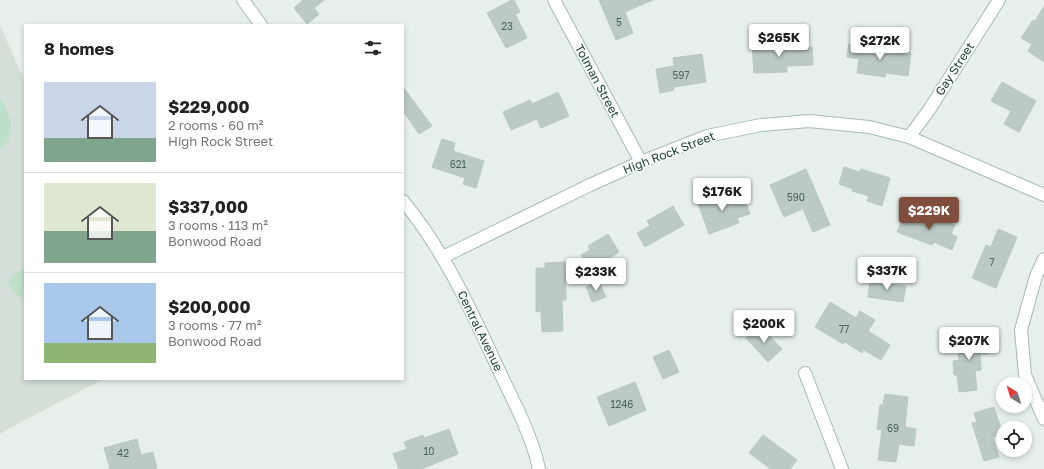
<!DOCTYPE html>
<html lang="en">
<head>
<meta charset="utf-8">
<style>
  :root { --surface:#fff; --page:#f6f6f6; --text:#222; --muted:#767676; --line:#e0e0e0; --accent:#804e3d }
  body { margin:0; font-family:"Golos Text",sans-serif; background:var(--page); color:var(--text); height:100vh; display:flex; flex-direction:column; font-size:15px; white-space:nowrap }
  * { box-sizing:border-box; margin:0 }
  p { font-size:13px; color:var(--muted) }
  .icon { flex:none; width:22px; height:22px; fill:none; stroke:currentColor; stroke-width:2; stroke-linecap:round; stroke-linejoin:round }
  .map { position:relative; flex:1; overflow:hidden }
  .drawer { position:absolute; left:24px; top:24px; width:380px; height:356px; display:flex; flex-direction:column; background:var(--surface); border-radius:0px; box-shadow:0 2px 6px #0003 }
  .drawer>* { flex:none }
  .needle { width:26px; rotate:322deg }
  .buttons { position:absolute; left:996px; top:377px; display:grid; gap:8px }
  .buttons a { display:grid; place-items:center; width:36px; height:36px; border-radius:50%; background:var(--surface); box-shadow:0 2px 6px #0003; font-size:20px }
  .price { position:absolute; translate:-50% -34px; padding:0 9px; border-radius:4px; background:#fff; color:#222; font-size:13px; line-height:26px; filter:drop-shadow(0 1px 2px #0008) }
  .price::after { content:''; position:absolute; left:50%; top:24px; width:12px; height:9px; margin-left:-6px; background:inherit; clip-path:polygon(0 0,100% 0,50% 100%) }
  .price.on { background:var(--accent); color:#fff }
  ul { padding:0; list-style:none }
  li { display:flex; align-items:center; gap:12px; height:100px; padding:0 20px }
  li+li { border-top:1px solid var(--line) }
  li span { display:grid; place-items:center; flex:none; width:112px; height:80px; border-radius:0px; color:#555 }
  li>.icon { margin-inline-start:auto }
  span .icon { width:48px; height:48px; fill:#fffc; stroke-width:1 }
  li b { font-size:17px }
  h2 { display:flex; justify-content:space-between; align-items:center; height:48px; padding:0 20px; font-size:17px }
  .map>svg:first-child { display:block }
</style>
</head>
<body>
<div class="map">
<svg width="1044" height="469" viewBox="0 0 1044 469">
  <rect width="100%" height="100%" fill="#e6efeb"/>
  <path fill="#d4dfda" d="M 0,25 L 25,82 L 25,379 L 104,379 L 17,424 L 0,434 Z"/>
  <path fill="#bfe0c8" d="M 0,99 C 12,114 18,136 0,149 Z
    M 25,268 L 25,298 C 16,298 12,290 8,283 C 12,275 17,271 25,268 Z"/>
  <path fill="#bbcac4" stroke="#b8c9c2" d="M 303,0 L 324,0 L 314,8 L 319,14 L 307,24 L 294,8 Z
    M 512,0 L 514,0 L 520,12 L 515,14 L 527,38 L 506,48 L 487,13 Z
    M 599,0 L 653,0 L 625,12 L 633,33 L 616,40 Z
    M 1044,6 L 1044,62 L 1028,51 L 1032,44 L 1021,38 L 1033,20 L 1035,21 Z
    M 768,41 L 770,51 L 812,47 L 813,65 L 787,66 L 787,72 L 754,73 L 752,44 Z
    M 849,44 L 911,53 L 908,76 L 886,73 L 885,77 L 857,73 L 859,59 L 847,57 Z
    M 702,54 L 706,82 L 674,87 L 674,90 L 660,93 L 656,69 L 674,66 L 673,58 Z
    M 1002,82 L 1036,101 L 1019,132 L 1004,124 L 1011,111 L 991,101 Z
    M 403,87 L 432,126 L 419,134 L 403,111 Z
    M 558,92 L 569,116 L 541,128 L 537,119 L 511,130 L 503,112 L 530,100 L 532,104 Z
    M 442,139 L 455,143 L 453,151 L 484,161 L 476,188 L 463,184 L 465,178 L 432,167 Z
    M 844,167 L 860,172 L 861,169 L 890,178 L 882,206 L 867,201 L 869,196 L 852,191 L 853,189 L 839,184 Z
    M 806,169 L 830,225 L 813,232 L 803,209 L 784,217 L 770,185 Z
    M 715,194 L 719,204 L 743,195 L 750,214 L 737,218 L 739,223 L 709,234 L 697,200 Z
    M 673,206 L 684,225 L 645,247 L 637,233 L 650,226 L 647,221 Z
    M 928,213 L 955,225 L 951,234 L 957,237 L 952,250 L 934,242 L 932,245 L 897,232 L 905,214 L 924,223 Z
    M 998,229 L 1017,237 L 996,288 L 972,278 L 986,245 L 991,247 Z
    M 608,234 L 619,252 L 590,270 L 581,255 L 590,250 L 588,246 Z
    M 565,262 L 566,300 L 562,300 L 563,331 L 542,332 L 541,311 L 536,312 L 536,268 L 545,268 L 545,263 Z
    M 870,281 L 906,286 L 903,302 L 868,297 Z
    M 599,282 L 606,297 L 592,302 L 586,287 Z
    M 830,302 L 856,318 L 860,311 L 875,320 L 868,331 L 890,345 L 881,360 L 864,350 L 862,353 L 845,342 L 843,344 L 815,327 Z
    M 760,326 L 782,349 L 768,362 L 746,338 Z
    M 985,334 L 987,354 L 980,354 L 981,370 L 975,371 L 977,390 L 959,392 L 957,375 L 954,375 L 953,361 L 959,360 L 957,336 Z
    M 669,350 L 679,372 L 663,379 L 653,357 Z
    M 635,382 L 646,410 L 609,426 L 597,397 Z
    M 885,394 L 908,397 L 905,427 L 916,429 L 914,446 L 899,444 L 896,462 L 878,460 L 882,430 L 877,429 L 880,405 L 883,405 Z
    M 994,407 L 1003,434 L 993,437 L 999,457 L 984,461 L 972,423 L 977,422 L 974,413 Z
    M 449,429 L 458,454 L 422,469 L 399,469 L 393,454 L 407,449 L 404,442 L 423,435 L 424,438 Z
    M 763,435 L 797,460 L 790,469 L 771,469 L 749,453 Z
    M 137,439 L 141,455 L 153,452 L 157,469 L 110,469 L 104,448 Z"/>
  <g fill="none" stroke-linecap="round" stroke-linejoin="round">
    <g stroke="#a8b8b2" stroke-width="14">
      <path id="street" d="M 554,0 L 641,162
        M 909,137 L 929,110 L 999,0
        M 1044,259 L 1036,276 L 1021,330 L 1025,375 L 1044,419
        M 805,373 L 842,469"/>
    </g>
    <g stroke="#a4bbb3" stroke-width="14">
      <path id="secondary" d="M 243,0 L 261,25
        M 403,201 C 447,254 474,317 503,379 C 516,406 533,439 539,469
        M 443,257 L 590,185 L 641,162 L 707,136 L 761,125 L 809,121 L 869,127 L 909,137 L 1044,195"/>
    </g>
    <use href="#street" stroke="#fff" stroke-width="12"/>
    <use href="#secondary" stroke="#fff" stroke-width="12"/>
  </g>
  <g text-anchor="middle" stroke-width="3.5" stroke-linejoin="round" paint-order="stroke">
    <g font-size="10" fill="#4a645c">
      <text x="619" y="26">5</text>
      <text x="507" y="30">23</text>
      <text x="681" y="79">597</text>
      <text x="458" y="168">621</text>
      <text x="796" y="201">590</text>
      <text x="992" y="266">7</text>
      <text x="844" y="333">77</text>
      <text x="622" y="408">1246</text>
      <text x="893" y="432">69</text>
      <text x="429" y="455">10</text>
      <text x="123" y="457">42</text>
    </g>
    <g font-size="12" fill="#24423a" stroke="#f7fbf9">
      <text transform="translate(955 69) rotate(-57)" y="4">Gay Street</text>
      <text transform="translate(597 81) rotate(62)" y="4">Tolman Street</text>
      <text transform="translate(669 153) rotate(-21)" y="4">High Rock Street</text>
      <text transform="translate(480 331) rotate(64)" y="4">Central Avenue</text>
    </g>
  </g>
</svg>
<div class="buttons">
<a><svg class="needle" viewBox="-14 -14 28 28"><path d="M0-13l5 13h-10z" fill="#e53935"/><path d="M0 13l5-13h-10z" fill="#767676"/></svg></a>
<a><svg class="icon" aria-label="locate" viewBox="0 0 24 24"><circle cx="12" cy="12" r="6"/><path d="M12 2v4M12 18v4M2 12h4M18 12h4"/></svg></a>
</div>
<b class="price" style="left:779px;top:58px">$265K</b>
<b class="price" style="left:880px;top:61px">$272K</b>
<b class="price" style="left:722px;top:212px">$176K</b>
<b class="price on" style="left:929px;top:231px">$229K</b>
<b class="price" style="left:887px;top:291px">$337K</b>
<b class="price" style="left:596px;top:292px">$233K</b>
<b class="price" style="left:764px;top:344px">$200K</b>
<b class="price" style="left:969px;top:361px">$207K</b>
<section class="drawer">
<h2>8 homes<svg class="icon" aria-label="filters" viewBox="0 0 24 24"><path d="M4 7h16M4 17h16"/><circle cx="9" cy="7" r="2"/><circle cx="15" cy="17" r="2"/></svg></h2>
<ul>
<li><span style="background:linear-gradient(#c9d6e8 70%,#7fa58c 0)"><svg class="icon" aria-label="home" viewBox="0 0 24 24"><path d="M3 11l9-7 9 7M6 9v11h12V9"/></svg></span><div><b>$229,000</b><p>2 rooms · 60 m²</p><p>High Rock Street</p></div></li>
<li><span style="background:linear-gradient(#dfe7d0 60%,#7fa58c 0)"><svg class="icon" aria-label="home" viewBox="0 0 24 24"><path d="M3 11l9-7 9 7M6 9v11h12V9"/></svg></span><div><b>$337,000</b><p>3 rooms · 113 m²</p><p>Bonwood Road</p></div></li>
<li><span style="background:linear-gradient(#a9c7e8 75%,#8fb573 0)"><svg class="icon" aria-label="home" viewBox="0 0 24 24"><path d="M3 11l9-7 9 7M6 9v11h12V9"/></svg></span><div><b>$200,000</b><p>3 rooms · 77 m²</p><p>Bonwood Road</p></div></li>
</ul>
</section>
</div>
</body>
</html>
